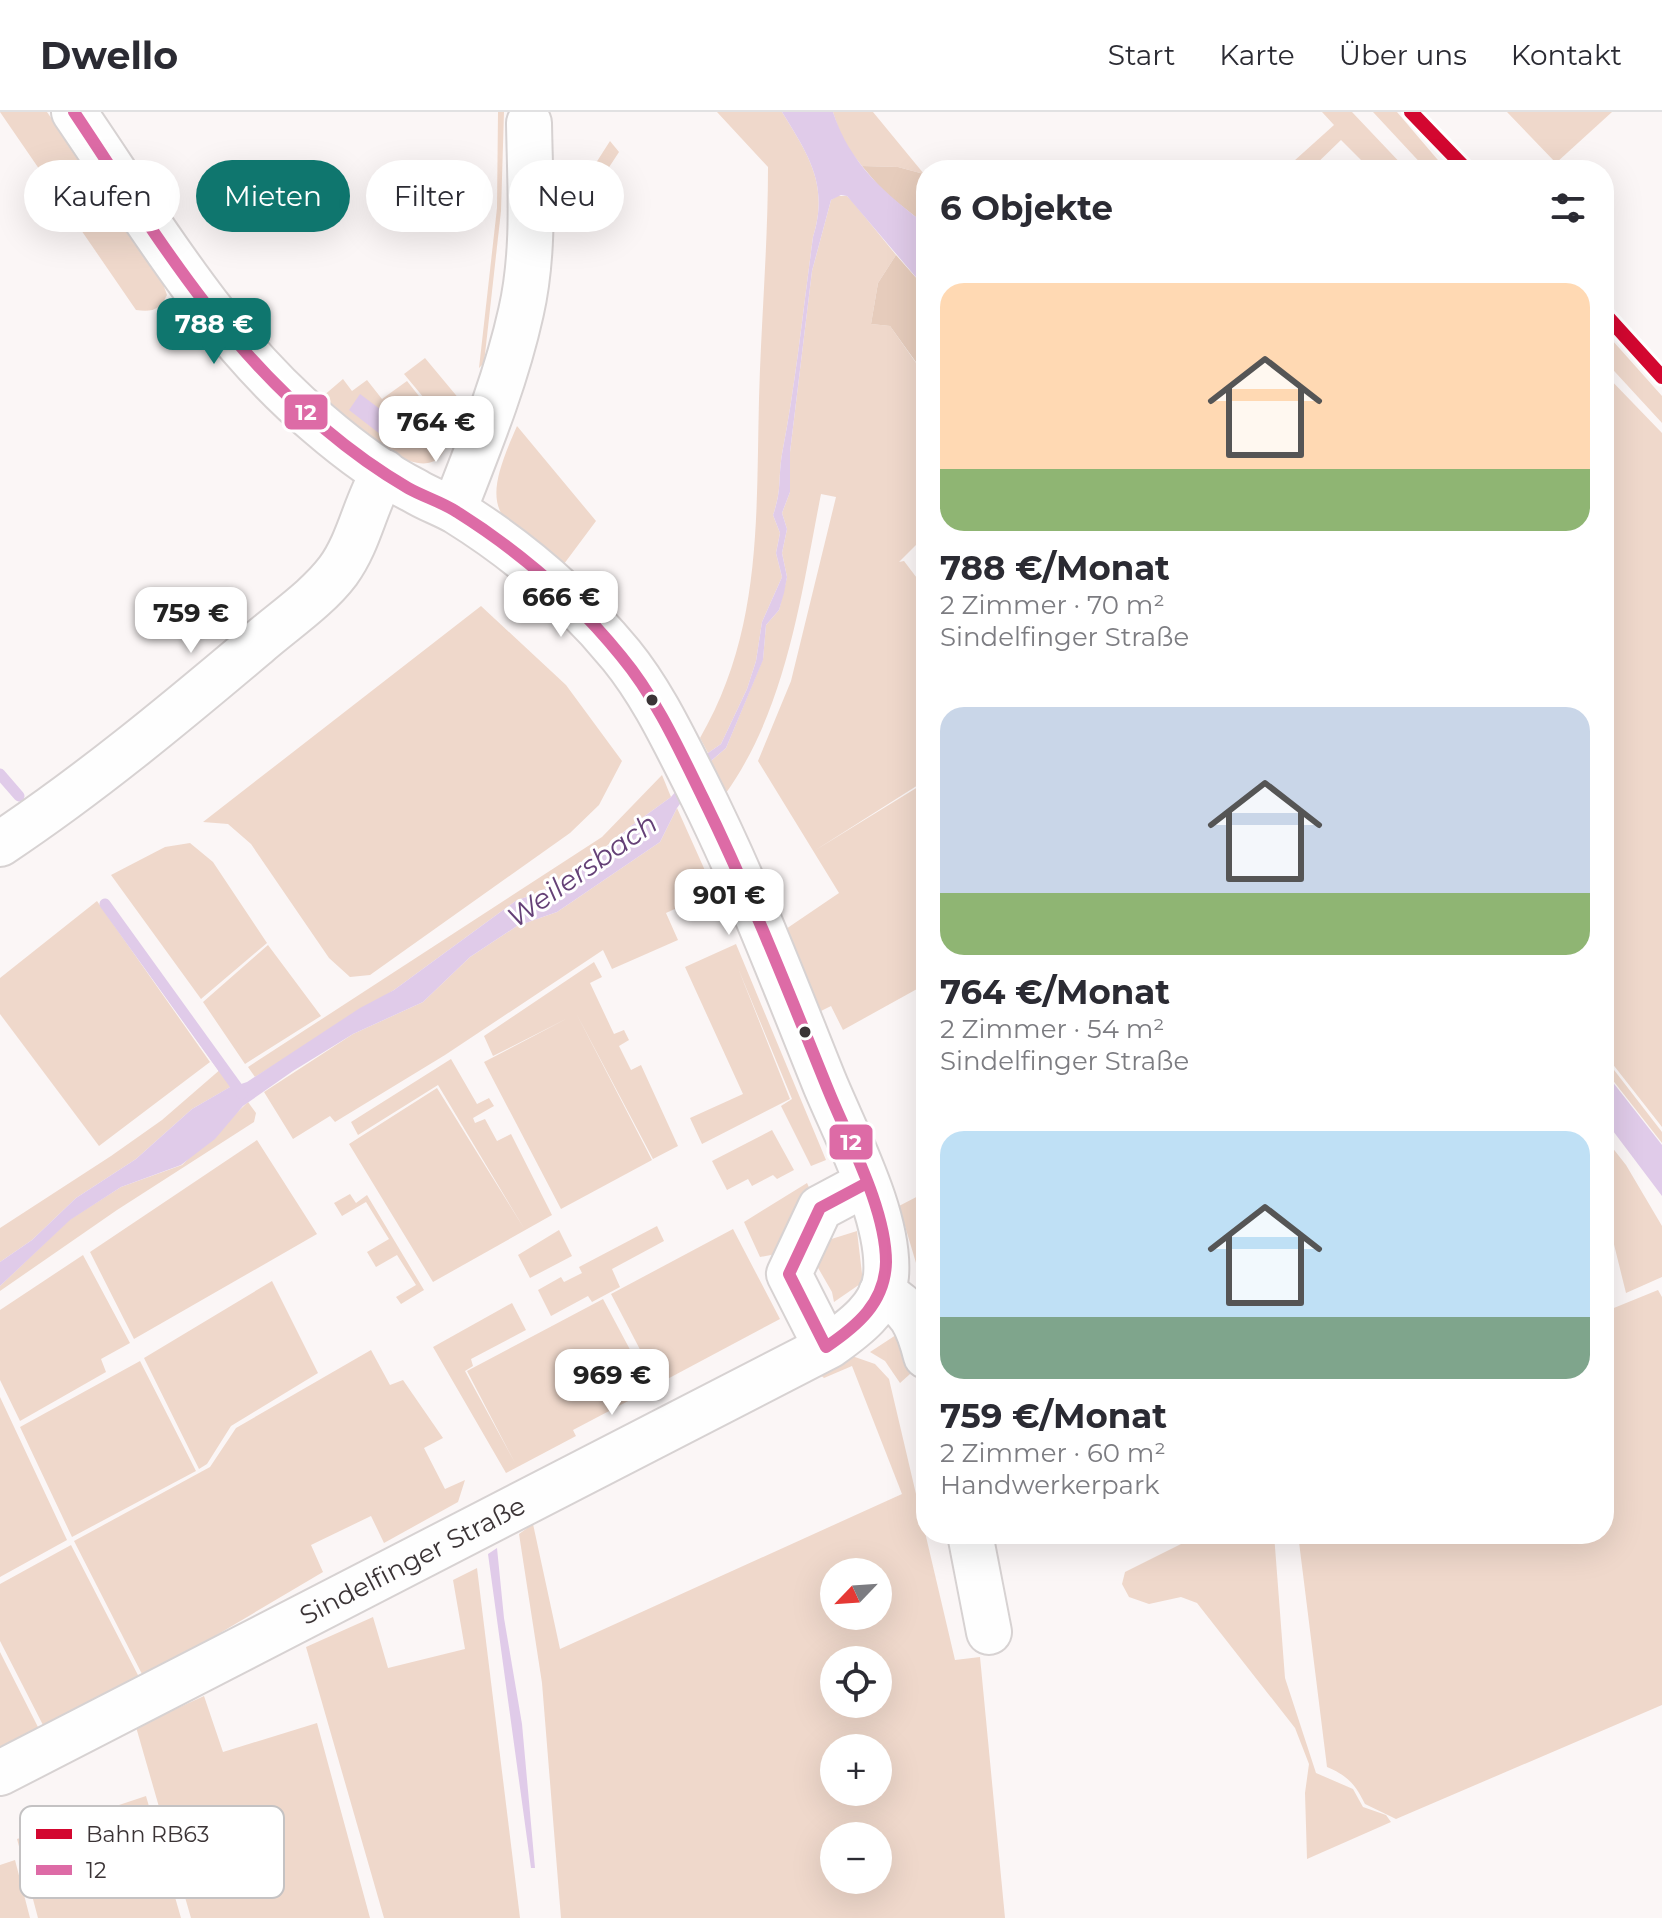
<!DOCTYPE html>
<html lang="de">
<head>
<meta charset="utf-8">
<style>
  :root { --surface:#fff; --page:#f7f7f7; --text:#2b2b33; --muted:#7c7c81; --line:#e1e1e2; --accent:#0f766e }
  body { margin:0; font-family:Montserrat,sans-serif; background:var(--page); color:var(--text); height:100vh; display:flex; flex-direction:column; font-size:30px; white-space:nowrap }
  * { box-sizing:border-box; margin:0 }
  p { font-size:26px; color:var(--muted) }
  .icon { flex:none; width:44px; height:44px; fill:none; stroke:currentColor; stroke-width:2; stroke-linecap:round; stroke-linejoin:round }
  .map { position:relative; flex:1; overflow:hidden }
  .drawer { position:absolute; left:916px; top:48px; width:698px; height:1384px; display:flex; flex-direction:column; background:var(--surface); border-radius:32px; box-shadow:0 8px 32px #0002 }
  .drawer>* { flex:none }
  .top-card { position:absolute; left:24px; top:48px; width:760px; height:72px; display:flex; gap:16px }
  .needle { width:52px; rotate:245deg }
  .buttons { position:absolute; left:820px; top:1446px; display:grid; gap:16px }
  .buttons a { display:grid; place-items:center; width:72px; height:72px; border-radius:50%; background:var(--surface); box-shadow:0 8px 32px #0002; font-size:40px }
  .price { position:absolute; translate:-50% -68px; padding:0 18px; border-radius:16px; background:#fff; color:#222; font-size:26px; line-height:52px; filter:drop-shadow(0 2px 4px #0008) }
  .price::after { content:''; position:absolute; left:50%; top:48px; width:24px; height:18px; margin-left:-12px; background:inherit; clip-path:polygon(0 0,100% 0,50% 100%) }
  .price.active { background:var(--accent); color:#fff }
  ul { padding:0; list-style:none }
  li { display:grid; align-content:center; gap:16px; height:424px; padding:0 24px }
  li span { display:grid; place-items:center; height:248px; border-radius:24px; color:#555 }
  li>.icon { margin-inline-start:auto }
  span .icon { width:144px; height:144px; fill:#fffc; stroke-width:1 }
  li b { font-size:34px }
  h2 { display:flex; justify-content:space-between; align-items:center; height:96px; padding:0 24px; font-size:34px }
  .pill { padding:0 28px; border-radius:36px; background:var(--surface); box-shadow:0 8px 32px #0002; font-size:28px; line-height:72px }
  .pill.active { background:var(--accent); color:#fff }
  header { display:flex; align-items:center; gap:48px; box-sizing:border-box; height:112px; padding:0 40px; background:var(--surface); border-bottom:2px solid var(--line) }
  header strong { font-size:38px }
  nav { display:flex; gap:44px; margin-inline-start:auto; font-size:28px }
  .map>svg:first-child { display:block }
</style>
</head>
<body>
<header>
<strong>Dwello</strong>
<nav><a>Start</a><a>Karte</a><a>Über uns</a><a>Kontakt</a></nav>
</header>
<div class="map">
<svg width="1662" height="1806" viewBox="0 0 1662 1806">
  <rect width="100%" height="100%" fill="#fbf6f6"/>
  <path fill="#efd8cb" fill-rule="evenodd" d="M 0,0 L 47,0 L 160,163 L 167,183 C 160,198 153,200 136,198 Z
    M 498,0 L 504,0 L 501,99 L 484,251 L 479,256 L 497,96 Z
    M 717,0 L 782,0 C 809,44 829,73 813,125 C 803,198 796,270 782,342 C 778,366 782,378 773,403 L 780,421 L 776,441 L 782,465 L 762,510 L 756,549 L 747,577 L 721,632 L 708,641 L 700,626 C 762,519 756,407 759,287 C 761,210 768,133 768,55 Z
    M 833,0 L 873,0 L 924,62 L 898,55 L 862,54 L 843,30 Z
    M 1322,0 L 1352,0 L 1407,58 L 1371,58 L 1341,28 L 1310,58 L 1284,58 L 1334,13 Z
    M 1373,0 L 1397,0 L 1443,54 L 1451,58 L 1427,58 Z
    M 1507,0 L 1612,0 L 1556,51 Z
    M 610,29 L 619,40 L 581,98 L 573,87 Z
    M 837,84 L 847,84 L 852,89 L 896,143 L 878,171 L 871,212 L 890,214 L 926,265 L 926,423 L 899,450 L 904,449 L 926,478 L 926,668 L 814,739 L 926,670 L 926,872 L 843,918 L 831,894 L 821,899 L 783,819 L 839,781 L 758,649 L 791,569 L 836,385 L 821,382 C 801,483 787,595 726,681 L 711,649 L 726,636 L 763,547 L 766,513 L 779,498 L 787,465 L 782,441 L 787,417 L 782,401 L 790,380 L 790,340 L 812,159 L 831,88 Z
    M 1604,219 L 1662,284 L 1662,311 L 1604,248 Z
    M 425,246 L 465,294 L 454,322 L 404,262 Z
    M 1604,261 L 1662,321 L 1662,1015 L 1604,941 Z
    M 343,267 L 352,279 L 367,268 L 382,287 L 407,269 L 449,322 C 438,398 344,305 322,285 Z
    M 517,314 L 596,409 L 558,460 C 494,401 479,400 517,314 Z
    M 481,494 L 566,573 L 622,649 L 599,693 L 570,721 L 370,863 L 350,865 L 329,846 L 251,732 L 228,712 L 203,710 Z
    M 662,663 L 671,685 C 658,695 644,704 631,714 C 594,743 564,774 517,788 L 394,878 L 255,965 L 248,955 L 602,725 Z
    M 677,696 L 707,763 L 683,774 L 690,790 L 666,801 L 678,828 L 612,857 L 603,838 L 445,943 L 335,1010 L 330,1004 L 293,1027 L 264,980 L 353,922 L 423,890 L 470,845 L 517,814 L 557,800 L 660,730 Z
    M 190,731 L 213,750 L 267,831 L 201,887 L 111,763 L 165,735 Z
    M 97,789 L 210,950 L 99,1034 L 0,902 L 0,866 Z
    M 736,832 L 826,1048 L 811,1054 L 781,994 L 792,987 L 738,856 L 790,987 L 702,1032 L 690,1006 L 743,982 L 685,855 Z
    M 268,833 L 321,904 L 245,952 L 203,890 Z
    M 594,850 L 602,865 L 590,871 L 614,922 L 624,918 L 629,928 L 619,934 L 631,958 L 641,953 L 678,1034 L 653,1047 L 576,901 L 652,1048 L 561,1097 L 484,950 L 568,906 L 493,944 L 484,924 Z
    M 1604,945 L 1662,1020 L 1662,1031 L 1604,957 Z
    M 451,947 L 477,992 L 489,986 L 494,994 L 473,1006 L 475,1011 L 485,1007 L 497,1029 L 511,1022 L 552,1103 L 433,1170 L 349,1032 L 437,976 L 525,1118 L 438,973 L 358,1023 L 351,1010 Z
    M 222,956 L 232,974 L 192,997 L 136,1047 L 76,1086 L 32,1128 L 0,1150 L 0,1116 L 111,1044 L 162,1008 Z
    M 248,990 L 256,1001 L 254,1010 L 117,1098 L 0,1179 L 0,1174 L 69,1108 L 121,1075 L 182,1053 Z
    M 772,1018 L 794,1058 L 777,1067 L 773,1063 L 752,1074 L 748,1067 L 727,1078 L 712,1049 Z
    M 1604,1025 L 1626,1053 L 1662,1114 L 1662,1165 L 1626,1181 L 1604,1092 Z
    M 257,1028 L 317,1122 L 134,1227 L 90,1140 Z
    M 807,1071 L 812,1082 L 776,1142 L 760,1145 L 744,1110 Z
    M 926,1080 L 926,1169 L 922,1171 L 899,1094 Z
    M 350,1082 L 356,1091 L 367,1083 L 424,1178 L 401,1192 L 396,1185 L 416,1173 L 397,1143 L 376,1155 L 367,1140 L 389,1127 L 366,1090 L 342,1104 L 334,1091 Z
    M 657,1114 L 664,1129 L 612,1157 L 620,1175 L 592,1190 L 588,1184 L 551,1204 L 538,1178 L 561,1165 L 564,1170 L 582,1161 L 579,1155 Z
    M 733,1117 L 780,1207 L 658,1272 L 611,1182 Z
    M 559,1118 L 572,1144 L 530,1166 L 518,1143 Z
    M 857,1119 L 863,1170 L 834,1190 L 832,1180 L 817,1154 L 825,1129 Z
    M 83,1143 L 130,1231 L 101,1247 L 106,1260 L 20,1309 L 0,1268 L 0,1198 Z
    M 272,1169 L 318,1261 L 231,1314 L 207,1352 L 199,1357 L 144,1246 Z
    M 1658,1178 L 1662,1185 L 1662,1593 L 1396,1707 L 1365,1692 C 1355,1672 1348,1664 1327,1655 L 1298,1422 L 1604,1422 L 1604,1200 Z
    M 603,1187 L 651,1277 L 573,1318 L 576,1324 L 506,1361 L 433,1235 L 512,1191 L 526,1218 L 471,1247 L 473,1254 L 465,1259 L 515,1351 L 467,1259 Z
    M 899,1221 L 919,1254 L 900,1271 L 885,1249 L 870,1240 Z
    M 371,1238 L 390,1273 L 403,1268 L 443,1326 L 424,1336 L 445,1377 L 465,1368 L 458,1390 L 384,1431 L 371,1404 L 311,1433 L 323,1460 L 144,1566 L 74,1429 L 210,1355 L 236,1316 Z
    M 852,1244 L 875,1252 L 889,1267 L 955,1548 L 980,1545 L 1005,1806 L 561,1806 L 542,1571 L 519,1422 L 533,1412 L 560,1537 L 902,1382 L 852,1254 L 824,1266 L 818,1261 ZM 834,1460 L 878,1460 L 878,1504 L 834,1504 ZM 834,1548 L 878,1548 L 878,1592 L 834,1592 ZM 834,1636 L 878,1636 L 878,1680 L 834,1680 ZM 834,1724 L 878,1724 L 878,1768 L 834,1768 Z
    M 140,1249 L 196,1359 L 72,1425 L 20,1315 Z
    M 0,1285 L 67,1428 L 0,1465 Z
    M 1201,1422 L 1274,1422 L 1285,1566 L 1316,1661 L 1353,1677 L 1363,1695 L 1386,1703 L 1391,1710 L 1307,1747 L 1305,1681 L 1309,1652 L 1295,1616 L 1197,1491 L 1181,1485 L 1149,1492 L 1129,1485 L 1122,1472 L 1125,1460 Z
    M 71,1433 L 140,1567 L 44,1615 L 0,1529 L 0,1472 Z
    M 477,1456 L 520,1806 L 384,1806 L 306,1535 L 373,1505 L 388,1556 L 465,1537 L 453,1468 Z
    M 0,1540 L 39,1617 L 0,1636 Z
    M 204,1584 L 223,1640 L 317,1611 L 370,1806 L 191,1806 L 136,1615 Z
    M 146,1684 L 181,1806 L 38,1806 L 17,1727 Z
    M 15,1748 L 30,1806 L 0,1806 L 0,1753 Z"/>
  <path fill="#e6ccbc" d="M 862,54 L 898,55 L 924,62 L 926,113 L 884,80 Z
    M 896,143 L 926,177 L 926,264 L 890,214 L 871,212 L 878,171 Z"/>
  <path fill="#e0cbe9" d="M 782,0 L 833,0 C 850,52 884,80 926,113 L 926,177 L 847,84 L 841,83 L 831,88 L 812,159 L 790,340 L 790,380 L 782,401 L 787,417 L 782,441 L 787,465 L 784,481 L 779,498 L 766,513 L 763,548 L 726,636 L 712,648 L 677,696 L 660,730 L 557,800 L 517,814 L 470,845 L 423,890 L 353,922 L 293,959 L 243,994 L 215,1027 L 181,1053 L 121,1075 L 70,1108 L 0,1174 L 0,1150 L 32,1128 L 76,1086 L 136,1047 L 192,997 L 230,975 L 101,794 L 0,670 L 101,794 L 232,975 L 247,970 L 360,896 L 394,878 L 517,788 L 539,781 L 587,753 L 631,714 L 671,685 L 708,641 L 721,632 L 747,577 L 756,549 L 762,510 L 782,465 L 776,441 L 780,421 L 773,403 C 782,378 778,366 782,342 C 796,270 803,198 813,125 C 829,73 809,44 782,0 Z
    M 360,282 L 392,306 L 380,322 L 349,298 Z
    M 1604,959 L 1662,1033 L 1662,1084 L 1604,1007 Z
    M 497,1436 L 504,1506 L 522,1612 L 535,1756 L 531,1756 L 488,1442 Z"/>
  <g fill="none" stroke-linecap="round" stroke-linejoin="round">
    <path stroke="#e0cbe9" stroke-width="11" d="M 0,662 L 19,684
      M 105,792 L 242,982"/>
    <g stroke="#d7d2d2" stroke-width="48">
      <g id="minor">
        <path d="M 454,398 C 479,334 506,268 521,200 C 535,139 530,73 529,11"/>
        <path d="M 0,732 C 90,672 173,603 256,533 C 282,510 317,487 338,459 C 360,429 365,391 384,360"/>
        <path d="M 881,1181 C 911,1195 918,1213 926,1244"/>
        <path d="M 826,1235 L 789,1162 L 820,1096 L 865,1072"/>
        <path d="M 970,1422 L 989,1520"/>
        <path id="s1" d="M 0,1661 L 829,1234 C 853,1217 883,1196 886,1164 C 891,1107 847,1025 825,972 C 784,870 745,768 696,671 C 673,626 652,581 621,543 C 575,487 518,438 457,400 C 443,392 428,387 415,379 C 381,362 348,337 319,312 C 217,227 148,108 74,0"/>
      </g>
    </g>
    <use href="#minor" stroke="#fefefe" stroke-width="44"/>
    <g stroke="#fff" stroke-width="18">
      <path id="bus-1" d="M 74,0 C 149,112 219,231 325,317 C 351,339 379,359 408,376 C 424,385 442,390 457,400 C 519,439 575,487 621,544 C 656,586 679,637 703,686 C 750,782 789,881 829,980 C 849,1029 886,1097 886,1150 C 885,1191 857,1214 826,1235 L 789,1162 L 820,1096 L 865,1072"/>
    </g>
    <use href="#bus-1" stroke="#dd6ba6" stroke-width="12"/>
    <g stroke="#fff" stroke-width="20">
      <path id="rail-1" d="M 1411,0 L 1467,58
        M 1604,201 L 1662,265"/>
    </g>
    <use href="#rail-1" stroke="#d30730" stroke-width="14"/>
  </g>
  <g fill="#3b3436" stroke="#fff" stroke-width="3">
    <circle cx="652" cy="588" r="7"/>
    <circle cx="805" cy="920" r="7"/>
  </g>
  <g text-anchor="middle" stroke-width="6" stroke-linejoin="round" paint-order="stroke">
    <g font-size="26" fill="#3b3436" stroke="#fff">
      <text dy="9" stroke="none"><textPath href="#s1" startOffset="464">Sindelfinger Straße</textPath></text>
    </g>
    <g font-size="28" font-style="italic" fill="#654177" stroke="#fff">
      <text transform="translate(582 758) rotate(-35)" y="10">Weilersbach</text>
    </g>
  </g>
  <rect x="20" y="1694" width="264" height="92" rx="12" fill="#fff" stroke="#c4c2c3" stroke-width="2"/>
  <rect x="36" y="1717" width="36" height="10" fill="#d30730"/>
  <rect x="36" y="1753" width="36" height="10" fill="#dd6ba6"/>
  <g font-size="22" fill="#3b3436">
    <text x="86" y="1730">Bahn RB63</text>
    <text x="86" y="1766">12</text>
  </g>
  <g stroke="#fff" stroke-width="3">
    <rect x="283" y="281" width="46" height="38" rx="8" fill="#dd6ba6"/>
    <rect x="828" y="1011" width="46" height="38" rx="8" fill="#dd6ba6"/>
  </g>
  <g font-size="22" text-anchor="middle" font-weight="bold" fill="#fff">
    <text x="306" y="308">12</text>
    <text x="851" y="1038">12</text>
  </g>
</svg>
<div class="buttons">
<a><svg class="needle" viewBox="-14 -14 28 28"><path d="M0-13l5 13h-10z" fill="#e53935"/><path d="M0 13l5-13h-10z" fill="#7c7c81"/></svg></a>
<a><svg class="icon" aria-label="locate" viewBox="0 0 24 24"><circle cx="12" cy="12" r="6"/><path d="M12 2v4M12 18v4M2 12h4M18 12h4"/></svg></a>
<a>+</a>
<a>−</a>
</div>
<b class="price active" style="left:214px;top:254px">788 €</b>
<b class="price" style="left:436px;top:352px">764 €</b>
<b class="price" style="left:561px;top:527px">666 €</b>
<b class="price" style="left:191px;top:543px">759 €</b>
<b class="price" style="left:729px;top:825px">901 €</b>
<b class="price" style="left:612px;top:1305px">969 €</b>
<div class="top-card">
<a class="pill">Kaufen</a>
<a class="pill active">Mieten</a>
<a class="pill">Filter</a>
<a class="pill">Neu</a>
</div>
<section class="drawer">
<h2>6 Objekte<svg class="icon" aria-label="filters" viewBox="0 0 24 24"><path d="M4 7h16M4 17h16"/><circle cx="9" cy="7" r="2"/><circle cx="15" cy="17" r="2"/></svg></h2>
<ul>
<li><span style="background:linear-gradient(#ffd9b3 75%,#8fb573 0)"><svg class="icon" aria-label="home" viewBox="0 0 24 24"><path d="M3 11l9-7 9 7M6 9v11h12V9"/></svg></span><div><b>788 €/Monat</b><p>2 Zimmer · 70 m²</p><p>Sindelfinger Straße</p></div></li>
<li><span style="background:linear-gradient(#c9d6e8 75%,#8fb573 0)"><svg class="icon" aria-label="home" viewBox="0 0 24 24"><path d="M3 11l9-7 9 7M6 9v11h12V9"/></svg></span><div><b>764 €/Monat</b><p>2 Zimmer · 54 m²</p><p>Sindelfinger Straße</p></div></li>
<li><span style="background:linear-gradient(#bfe0f5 75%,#7fa58c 0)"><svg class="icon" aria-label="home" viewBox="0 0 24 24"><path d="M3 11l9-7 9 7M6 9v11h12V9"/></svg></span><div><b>759 €/Monat</b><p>2 Zimmer · 60 m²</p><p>Handwerkerpark</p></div></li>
</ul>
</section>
</div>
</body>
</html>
